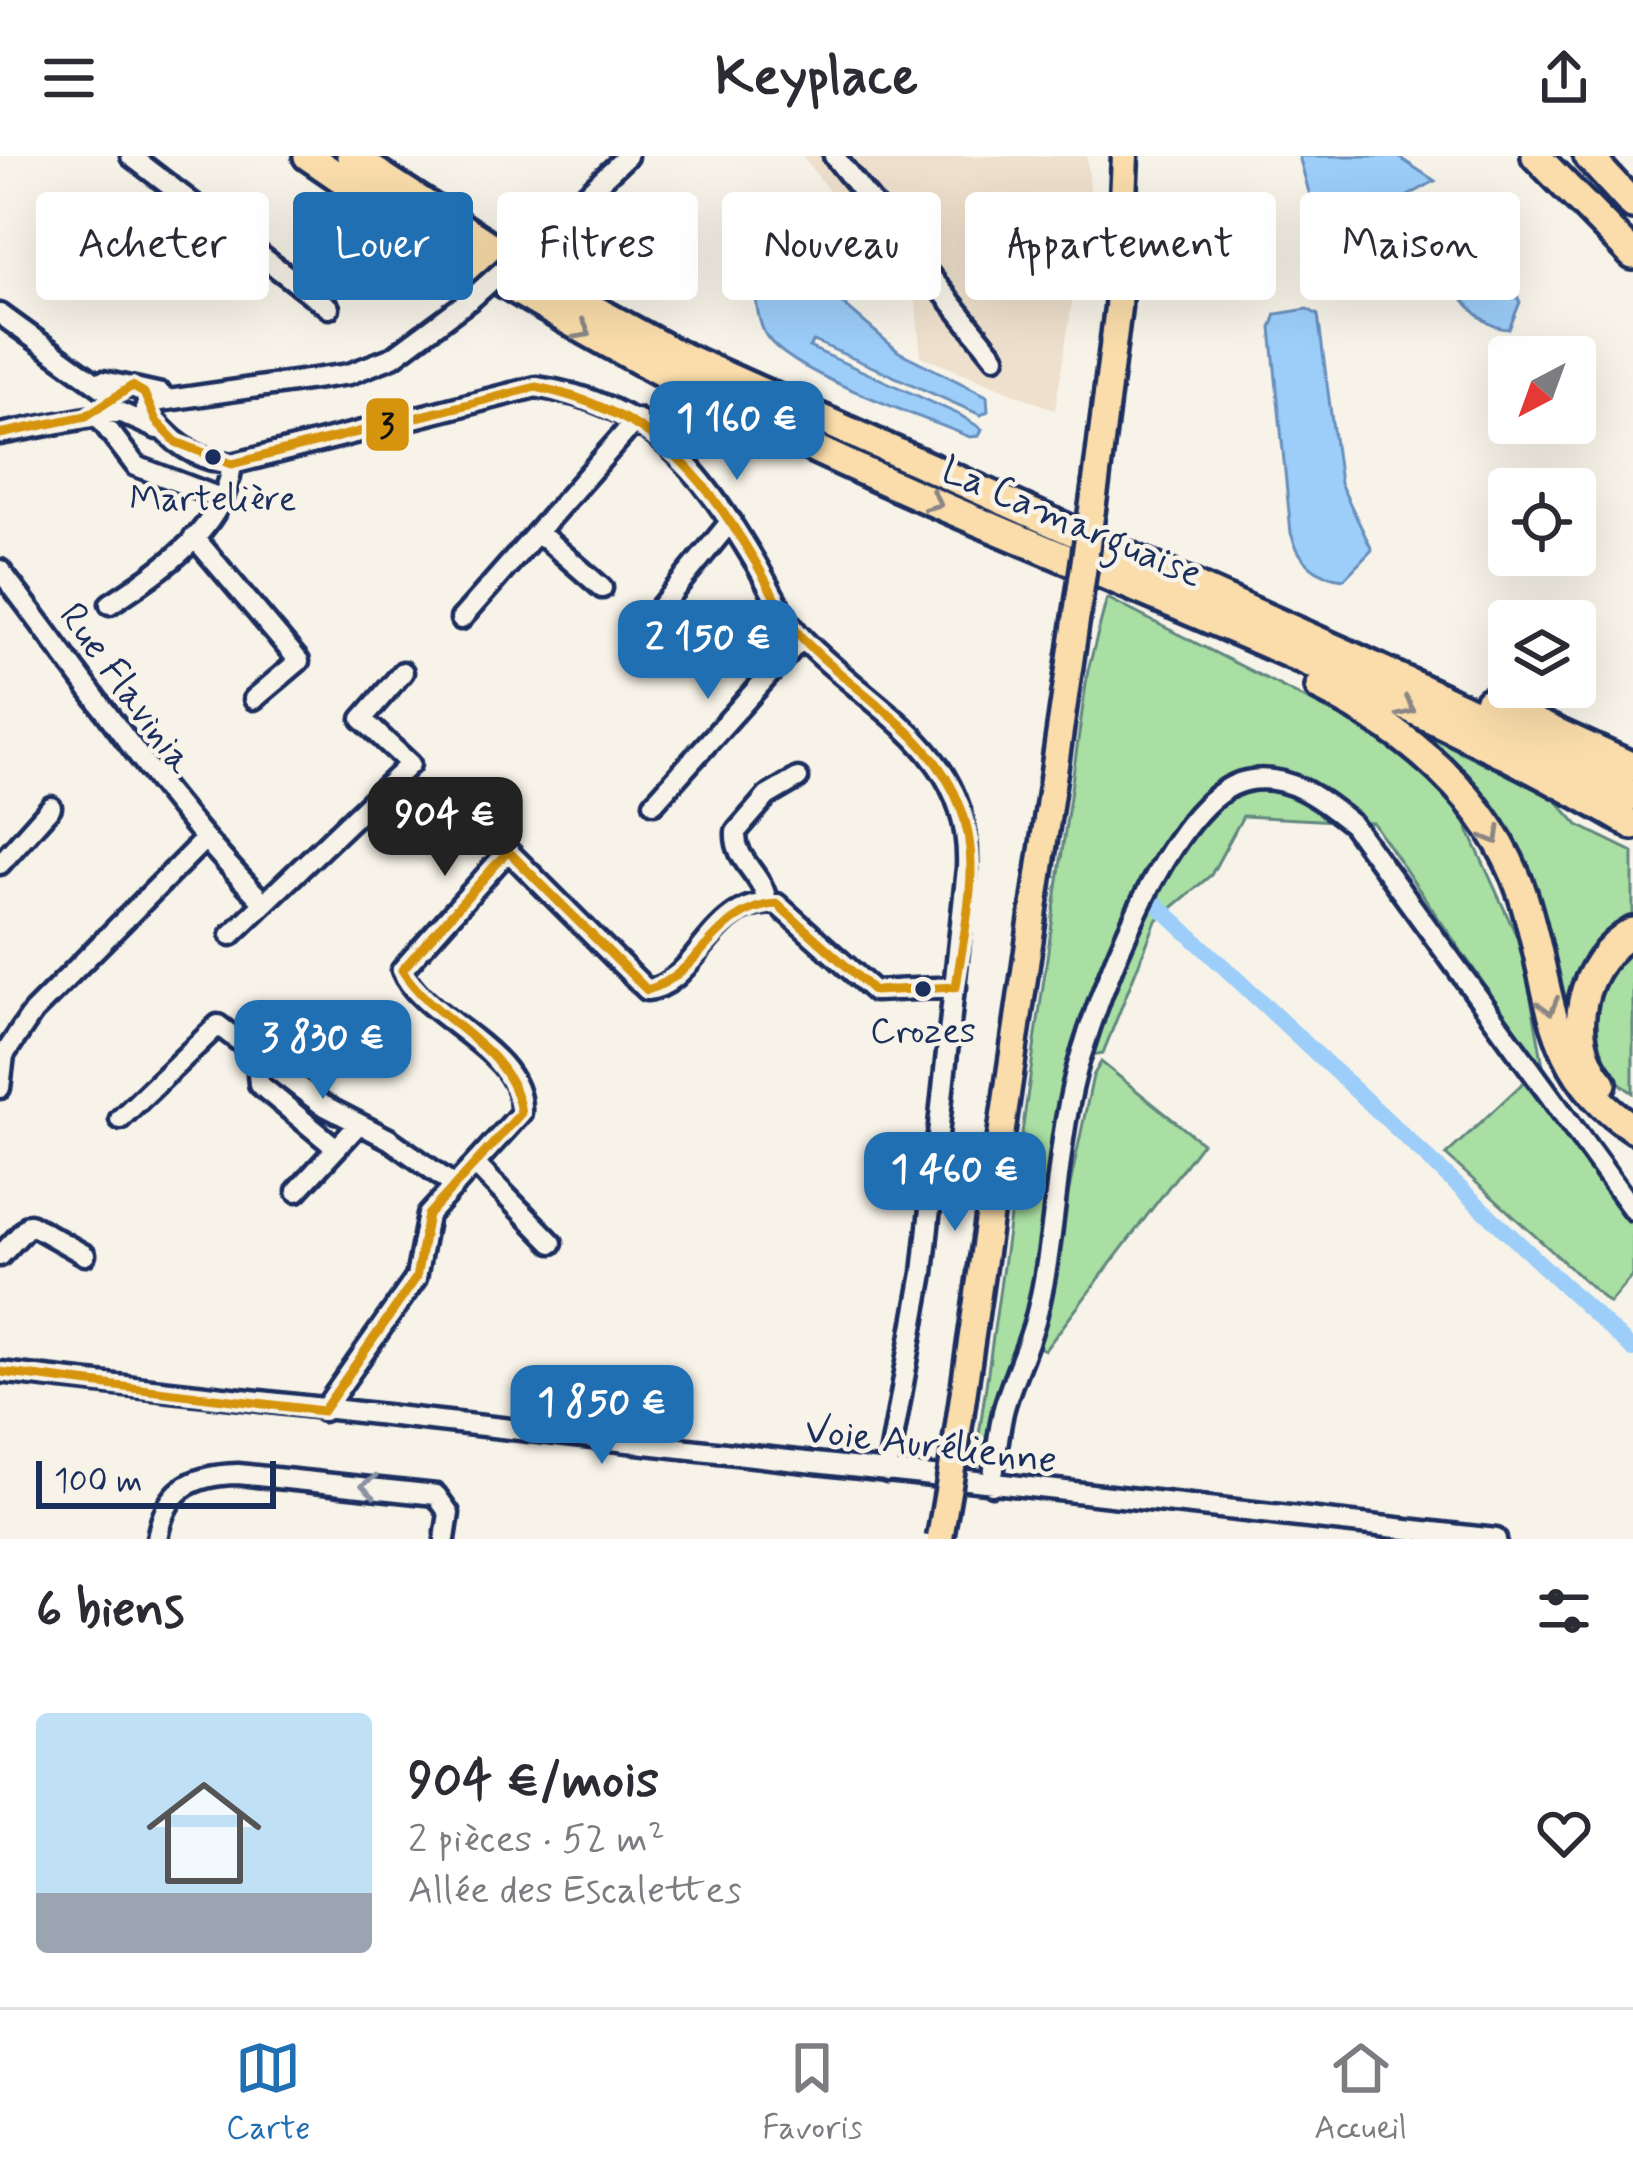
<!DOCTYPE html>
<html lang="fr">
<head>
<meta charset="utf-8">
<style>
  :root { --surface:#fff; --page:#f2f2f3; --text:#2b2b33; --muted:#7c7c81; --line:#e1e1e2; --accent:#1f6fb2 }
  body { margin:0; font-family:Mynerve,sans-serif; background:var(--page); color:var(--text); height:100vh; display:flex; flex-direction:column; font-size:45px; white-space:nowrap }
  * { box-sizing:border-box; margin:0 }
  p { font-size:39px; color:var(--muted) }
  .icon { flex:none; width:66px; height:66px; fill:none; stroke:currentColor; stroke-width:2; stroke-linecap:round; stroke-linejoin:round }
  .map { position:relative; height:1383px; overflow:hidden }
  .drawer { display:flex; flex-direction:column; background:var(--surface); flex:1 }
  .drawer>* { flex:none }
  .hud { position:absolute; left:36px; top:36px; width:1563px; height:108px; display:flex; gap:24px }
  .needle { width:78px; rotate:221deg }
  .controls { position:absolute; left:1488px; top:180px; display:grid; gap:24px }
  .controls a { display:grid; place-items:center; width:108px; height:108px; border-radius:12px; background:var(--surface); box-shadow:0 12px 48px #0002; font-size:60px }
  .scale { position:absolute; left:36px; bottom:30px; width:240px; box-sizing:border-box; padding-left:12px; border:6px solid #1b2f5e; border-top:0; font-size:33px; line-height:42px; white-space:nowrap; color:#1b2f5e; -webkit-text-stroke:9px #f7f3e8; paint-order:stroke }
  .price { position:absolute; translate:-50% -102px; padding:0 27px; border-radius:24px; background:var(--accent); color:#fff; font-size:39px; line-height:78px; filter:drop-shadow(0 3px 6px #0008) }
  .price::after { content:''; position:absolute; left:50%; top:72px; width:36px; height:27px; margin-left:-18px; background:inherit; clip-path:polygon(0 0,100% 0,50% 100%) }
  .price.current { background:#222; color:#fff }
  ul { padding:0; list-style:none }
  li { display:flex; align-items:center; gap:36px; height:300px; padding:0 36px }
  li+li { border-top:3px solid var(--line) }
  li span { display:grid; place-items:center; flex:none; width:336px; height:240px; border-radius:12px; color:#555 }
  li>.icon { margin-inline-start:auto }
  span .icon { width:144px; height:144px; fill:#fffc; stroke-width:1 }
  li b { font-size:51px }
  h2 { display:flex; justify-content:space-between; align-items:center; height:144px; padding:0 36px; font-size:51px }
  .chip { padding:0 42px; border-radius:12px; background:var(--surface); box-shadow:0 12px 48px #0002; font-size:42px; line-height:108px }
  .chip.current { background:var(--accent); color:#fff }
  header { display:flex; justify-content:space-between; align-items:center; height:156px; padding:0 36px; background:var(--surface); font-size:54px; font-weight:800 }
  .dock { display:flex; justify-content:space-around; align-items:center; height:168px; border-top:3px solid var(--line); background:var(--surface); font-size:33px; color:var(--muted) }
  .dock a { display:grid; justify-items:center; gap:6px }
  .dock .current { color:var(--accent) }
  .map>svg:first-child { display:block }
</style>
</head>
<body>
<header><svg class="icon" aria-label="menu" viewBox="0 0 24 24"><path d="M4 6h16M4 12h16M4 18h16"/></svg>Keyplace<svg class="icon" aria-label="share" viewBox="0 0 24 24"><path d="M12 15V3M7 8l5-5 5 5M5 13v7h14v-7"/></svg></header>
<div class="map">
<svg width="1633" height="1383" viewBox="0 0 1633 1383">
  <rect width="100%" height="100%" fill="#f7f3e8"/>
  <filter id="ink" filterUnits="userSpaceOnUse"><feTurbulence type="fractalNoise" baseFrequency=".00833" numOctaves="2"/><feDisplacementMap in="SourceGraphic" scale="24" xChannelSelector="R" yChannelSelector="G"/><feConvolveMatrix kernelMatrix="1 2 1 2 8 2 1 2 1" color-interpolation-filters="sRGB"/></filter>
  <g filter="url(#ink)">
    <path fill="#eee0cc" d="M 802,0 L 1087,0 L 1090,34 L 1055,254 L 921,200 L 916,148 Z"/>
    <path fill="#a9dfa2" stroke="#628780" stroke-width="3" d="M 1107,442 L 1389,585 L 1459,654 L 1522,792 L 1544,915 L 1373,667 L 1243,660 L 1211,719 L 1156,765 L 1103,897 L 1071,903 L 1024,1170 L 1000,1227 L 986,1302 L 974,1314 L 1088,514 Z
      M 1412,572 L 1554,642 L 1578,669 L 1633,696 L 1633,762 L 1597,791 L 1562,864 L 1531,747 L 1436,594 Z
      M 1633,794 L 1633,937 C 1582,906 1583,824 1633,794 Z
      M 1101,906 L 1202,987 L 1045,1194 L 1036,1190 L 1093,920 Z
      M 1524,926 L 1633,1068 L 1633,1119 L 1609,1147 L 1446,999 Z"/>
    <path fill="#9ccef9" stroke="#688ebb" stroke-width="3" d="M 1299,0 L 1397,0 L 1435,25 L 1373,59 L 1332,71 L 1315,58 Z
      M 1459,41 L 1470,49 L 1520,146 L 1509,173 C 1471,173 1446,113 1425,84 C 1424,64 1439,44 1459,41 Z
      M 757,87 L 780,94 L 899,196 L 987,240 L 988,255 L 981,259 L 814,185 L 809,191 L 960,259 L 982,273 L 979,280 L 970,281 C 925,261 784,217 764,176 C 753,152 756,119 751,93 Z
      M 1307,153 L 1318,159 L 1340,327 L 1372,394 L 1344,423 C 1315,420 1299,405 1291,377 L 1271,172 L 1276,158 Z"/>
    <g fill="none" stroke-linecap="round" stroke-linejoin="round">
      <path stroke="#9ccef9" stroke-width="16" d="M 1149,741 L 1633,1194"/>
      <g stroke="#1b2f5e" stroke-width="27">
        <path id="minor" d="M 131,0 L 329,152
          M 834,0 L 995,201
          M 560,63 L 627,0
          M 0,158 L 115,241
          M 103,225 L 161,238
          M 147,247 L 349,218 L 393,201 L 471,143
          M 145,252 C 169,284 191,303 232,308 L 536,231 C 649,246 700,313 755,406 C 770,431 783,463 804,484 C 875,557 972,595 967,712 L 923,1117 L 887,1316
          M 97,259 L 136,310 L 223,343
          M 0,278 L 119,256 L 157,273
          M 539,377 L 602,432
          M 194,381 L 299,505 L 254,543
          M 0,414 C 87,527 164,645 264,747
          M 110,448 C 161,414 225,373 232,308
          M 461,463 L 637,263
          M 634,483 L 731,365
          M 654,647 L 802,482
          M 0,708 L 51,651
          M 767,747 C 764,718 734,706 736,676 L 767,640 L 798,622
          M 231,779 L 410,608 L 362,563 L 403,516
          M 267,909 L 258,918 L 259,928 L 336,992
          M 0,932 L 4,899 L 33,856 L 203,685
          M 120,963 L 218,869 L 321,948 L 389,983 L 455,1030
          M 475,1008 L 552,1087
          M 297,1035 L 359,968
          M 0,1100 L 30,1068 L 85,1099
          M 0,1216 L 1496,1383
          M 323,1255 L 416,1122 L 428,1059 L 521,957 C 525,893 421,863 402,814 L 508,695 L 647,834 C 696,831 710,740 777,748 L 874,835 L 956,831
          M 992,1329 C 995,1305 998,1280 1003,1256 C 1011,1224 1028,1193 1036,1161 C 1058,1076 1055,983 1081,899 C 1102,832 1171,641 1246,625 C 1288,616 1322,644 1352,668 L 1633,1054
          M 157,1383 C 165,1334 190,1319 238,1318 L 436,1339 L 449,1357 L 445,1383"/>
      </g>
      <g stroke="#1b2f5e" stroke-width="33">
        <path id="major" d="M 1096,326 L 1118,151 L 1125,0
          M 956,1289 L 1077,458"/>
      </g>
      <g stroke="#1b2f5e" stroke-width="36">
        <path id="highway" d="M 308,0 C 490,126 680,234 883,324 C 1134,436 1396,529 1633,669
          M 351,0 L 553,131 L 674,197 L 1347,498 L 1493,566 L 1633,640
          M 1536,0 L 1633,99
          M 1588,0 L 1633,49
          M 1320,531 C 1407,575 1489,641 1522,737 C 1553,829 1542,913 1633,972
          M 1489,546 L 1633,611
          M 1602,927 C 1562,881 1581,805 1633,776"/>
      </g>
      <use href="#minor" stroke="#f7f3e8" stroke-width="18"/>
      <use href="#major" stroke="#faddab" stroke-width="24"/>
      <use href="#highway" stroke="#faddab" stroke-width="27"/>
      <g stroke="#1b2f5e" stroke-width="27" stroke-linecap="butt">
        <path id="minor-bridge" d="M 471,143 L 560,63"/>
      </g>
      <g stroke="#1b2f5e" stroke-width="33" stroke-linecap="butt">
        <path id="major-bridge" d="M 1077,458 L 1096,326
          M 940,1382 L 956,1289"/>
      </g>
      <use href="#minor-bridge" stroke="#f7f3e8" stroke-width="18"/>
      <use href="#major-bridge" stroke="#faddab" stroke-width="24"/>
      <g stroke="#f7f3e8" stroke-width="18">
        <path id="bus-1" d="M 0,278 L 86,260 L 132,230 L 144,237 L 156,265 L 176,286 L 232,308 L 536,231 C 648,254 699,311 756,407 C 771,433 783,462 804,484 C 856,539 932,576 960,650 C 983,706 964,773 956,831
          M 0,1216 L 323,1255
          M 323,1255 L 416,1122 L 428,1059 L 521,957 C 511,888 436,869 402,814 L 508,695 L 647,834 C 703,818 713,752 777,748 L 874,835 L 956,831"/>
      </g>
      <use href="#bus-1" stroke="#d6940e" stroke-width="9"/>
    </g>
    <defs><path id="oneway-chevron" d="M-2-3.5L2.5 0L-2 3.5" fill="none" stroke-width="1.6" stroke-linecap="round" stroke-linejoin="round" transform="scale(3)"/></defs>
    <g stroke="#8a8684">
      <use href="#oneway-chevron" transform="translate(583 175) rotate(28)"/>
      <use href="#oneway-chevron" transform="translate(934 346) rotate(23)"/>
      <use href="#oneway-chevron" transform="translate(1407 552) rotate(25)"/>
      <use href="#oneway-chevron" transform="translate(1493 680) rotate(60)"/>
      <use href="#oneway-chevron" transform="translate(1549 850) rotate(74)"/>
    </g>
    <use stroke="#8991a3" href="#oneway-chevron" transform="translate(369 1330) rotate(-175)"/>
  </g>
  <g fill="#1b2f5e" stroke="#f7f3e8" stroke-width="4.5">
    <circle cx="213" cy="301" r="10"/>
    <circle cx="923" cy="833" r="10"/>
  </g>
  <g text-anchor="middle" stroke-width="9" stroke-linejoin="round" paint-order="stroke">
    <g font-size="36" fill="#1b2f5e" stroke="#f7f3e8">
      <text x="213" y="354">Martelière</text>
      <text x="923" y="886">Crozes</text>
    </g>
    <g font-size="39" fill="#1b2f5e" stroke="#f7f3e8">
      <text transform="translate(1073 364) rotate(23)" y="14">La Camarguaise</text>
      <text transform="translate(128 531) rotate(54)" y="14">Rue Flavinia</text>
      <text transform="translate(931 1287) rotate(7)" y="14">Voie Aurélienne</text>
    </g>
  </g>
  <rect stroke="#f7f3e8" stroke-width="4.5" x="364" y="240" width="47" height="57" rx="12" fill="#d6940e"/>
  <g font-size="33" text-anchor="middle" font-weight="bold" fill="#111">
    <text x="387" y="280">3</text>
  </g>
</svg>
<div class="controls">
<a><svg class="needle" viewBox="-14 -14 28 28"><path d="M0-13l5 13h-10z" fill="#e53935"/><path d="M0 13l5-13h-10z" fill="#7c7c81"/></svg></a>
<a><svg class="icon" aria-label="locate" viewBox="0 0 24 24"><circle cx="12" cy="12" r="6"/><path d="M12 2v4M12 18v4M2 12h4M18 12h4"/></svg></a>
<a><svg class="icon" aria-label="layers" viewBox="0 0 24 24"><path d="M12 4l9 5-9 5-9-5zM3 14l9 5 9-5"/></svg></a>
</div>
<div class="scale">100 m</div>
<b class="price" style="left:737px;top:327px">1 160 €</b>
<b class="price" style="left:708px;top:546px">2 150 €</b>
<b class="price current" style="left:445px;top:723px">904 €</b>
<b class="price" style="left:323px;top:946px">3 830 €</b>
<b class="price" style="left:955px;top:1078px">1 460 €</b>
<b class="price" style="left:602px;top:1311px">1 850 €</b>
<div class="hud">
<a class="chip">Acheter</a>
<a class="chip current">Louer</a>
<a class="chip">Filtres</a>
<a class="chip">Nouveau</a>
<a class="chip">Appartement</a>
<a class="chip">Maison</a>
</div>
</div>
<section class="drawer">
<h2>6 biens<svg class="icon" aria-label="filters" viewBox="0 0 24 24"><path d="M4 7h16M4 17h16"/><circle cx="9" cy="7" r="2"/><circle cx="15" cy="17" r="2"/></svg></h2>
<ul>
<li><span style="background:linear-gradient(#bfe0f5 75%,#9aa5b1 0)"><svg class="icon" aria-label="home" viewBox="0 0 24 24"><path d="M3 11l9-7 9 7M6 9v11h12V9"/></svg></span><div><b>904 €/mois</b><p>2 pièces · 52 m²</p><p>Allée des Escalettes</p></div><svg class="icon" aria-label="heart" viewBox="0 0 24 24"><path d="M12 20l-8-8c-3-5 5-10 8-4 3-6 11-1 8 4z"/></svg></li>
</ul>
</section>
<nav class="dock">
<a class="current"><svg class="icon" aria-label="map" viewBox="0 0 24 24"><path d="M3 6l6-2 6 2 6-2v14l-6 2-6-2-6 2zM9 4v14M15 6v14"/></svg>Carte</a>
<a><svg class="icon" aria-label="saved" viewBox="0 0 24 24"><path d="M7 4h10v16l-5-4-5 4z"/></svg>Favoris</a>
<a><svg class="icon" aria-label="home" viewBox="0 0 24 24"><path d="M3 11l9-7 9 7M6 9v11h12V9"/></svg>Accueil</a>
</nav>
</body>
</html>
